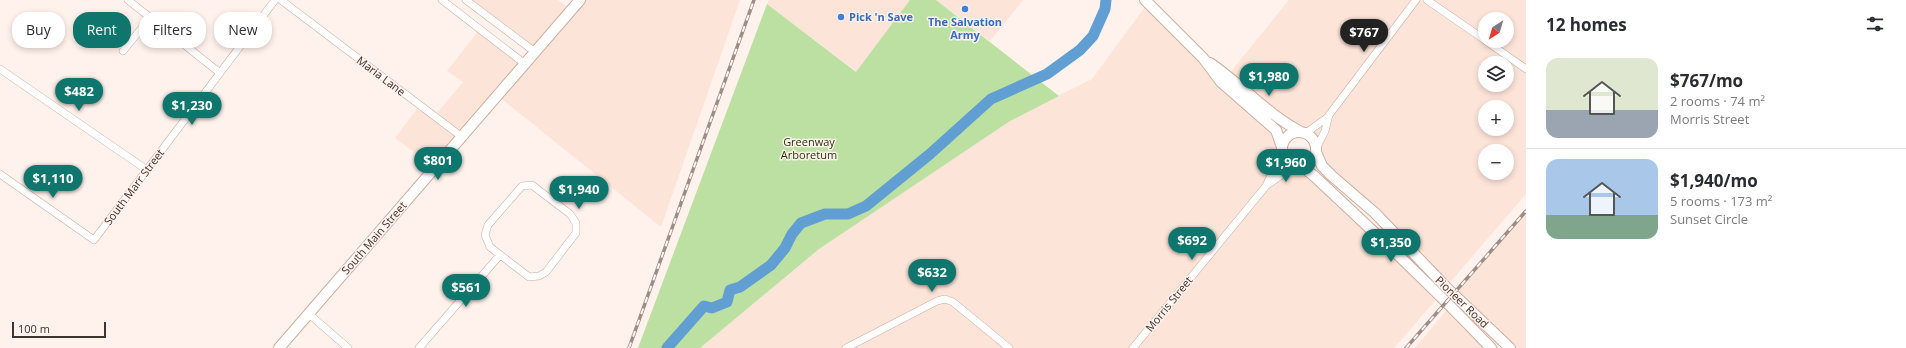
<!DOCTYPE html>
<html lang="en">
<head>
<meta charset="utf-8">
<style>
  :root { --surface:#fff; --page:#f2f2f3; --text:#2b2b33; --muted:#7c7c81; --line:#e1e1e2; --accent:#0f766e }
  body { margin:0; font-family:"Open Sans",sans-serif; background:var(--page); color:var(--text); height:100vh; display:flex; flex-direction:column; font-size:15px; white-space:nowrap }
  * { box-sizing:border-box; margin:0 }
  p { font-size:13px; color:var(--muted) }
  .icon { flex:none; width:22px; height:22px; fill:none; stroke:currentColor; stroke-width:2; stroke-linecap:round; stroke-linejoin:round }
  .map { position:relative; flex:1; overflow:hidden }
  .side { display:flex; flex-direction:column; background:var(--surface); width:380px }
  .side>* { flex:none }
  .hud { position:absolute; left:12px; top:12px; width:380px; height:36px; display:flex; gap:8px }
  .needle { width:26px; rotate:217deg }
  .fabs { position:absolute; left:1478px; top:12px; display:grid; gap:8px }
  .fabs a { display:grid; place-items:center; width:36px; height:36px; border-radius:50%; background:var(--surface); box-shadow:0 2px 6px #0003; font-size:20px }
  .scale { position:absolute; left:12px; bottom:10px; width:94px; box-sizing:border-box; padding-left:4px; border:2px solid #40342e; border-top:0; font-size:11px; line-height:14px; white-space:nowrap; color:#40342e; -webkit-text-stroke:3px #fff1eb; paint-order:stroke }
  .price { position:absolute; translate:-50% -34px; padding:0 9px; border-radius:14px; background:var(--accent); color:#fff; font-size:13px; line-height:26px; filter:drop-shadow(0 1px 2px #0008) }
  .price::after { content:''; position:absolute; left:50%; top:24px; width:12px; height:9px; margin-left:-6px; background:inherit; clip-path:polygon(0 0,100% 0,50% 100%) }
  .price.active { background:#222; color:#fff }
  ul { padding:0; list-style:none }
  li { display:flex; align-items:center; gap:12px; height:100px; padding:0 20px }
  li+li { border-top:1px solid var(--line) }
  li span { display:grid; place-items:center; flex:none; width:112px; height:80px; border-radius:12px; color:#555 }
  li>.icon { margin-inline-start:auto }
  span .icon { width:48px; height:48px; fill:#fffc; stroke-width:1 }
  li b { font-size:17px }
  h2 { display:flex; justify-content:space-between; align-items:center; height:48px; padding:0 20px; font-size:17px }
  .tag { padding:0 14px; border-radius:16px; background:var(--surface); box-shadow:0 2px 6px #0003; font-size:14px; line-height:36px }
  .tag.active { background:var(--accent); color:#fff }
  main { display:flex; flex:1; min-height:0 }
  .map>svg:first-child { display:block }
</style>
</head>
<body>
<main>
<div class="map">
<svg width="1526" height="348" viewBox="0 0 1526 348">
  <rect width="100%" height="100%" fill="#fff1eb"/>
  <path fill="#fce4d8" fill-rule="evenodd" d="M 466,0 L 558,0 L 572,10 L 580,0 L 740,0 L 661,227 L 498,96 L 435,168 L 395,138 L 420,105 L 438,118 L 438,112 L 463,82 L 447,71 L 480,29 L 525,64 L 535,53 Z
    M 769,0 L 910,0 L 857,72 L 767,4 Z
    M 936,0 L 1023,0 L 990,41 Z
    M 1289,0 L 1526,0 L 1526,194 L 1446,287 L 1332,176 L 1310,136 L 1228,75 ZM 1485,19 L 1507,19 L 1507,41 L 1485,41 ZM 1485,63 L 1507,63 L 1507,85 L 1485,85 ZM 1485,107 L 1507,107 L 1507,129 L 1485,129 ZM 1485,151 L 1507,151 L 1507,173 L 1485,173 Z
    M 1148,3 L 1276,130 L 1283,155 L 1289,163 L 1298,166 L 1440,295 L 1394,348 L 700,348 L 819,249 L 1010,120 L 1092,79 Z
    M 1526,210 L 1526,348 L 1510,348 L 1454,296 Z
    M 1446,311 L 1447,311 L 1483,348 L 1415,348 Z"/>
  <path fill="#bbe0a1" d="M 910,0 L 936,0 L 1059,96 L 1010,121 L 819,249 L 700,348 L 638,348 L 767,4 L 856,72 Z"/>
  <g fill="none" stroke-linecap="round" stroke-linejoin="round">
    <path stroke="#619fd3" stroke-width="11" d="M 667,348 L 704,306 L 712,308 L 727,302 L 730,290 L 740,287 L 771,265 L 785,248 L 792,234 L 801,223 L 825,214 L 848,214 L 866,206 L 930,154 L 991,99 L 1047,74 L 1080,50 L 1093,36 L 1105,9 L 1106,0"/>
    <g stroke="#cdad9f" stroke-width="8">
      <path id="street" d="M 128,0 L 220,73
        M 281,0 L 462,137
        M 442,0 L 525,64
        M 466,0 L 535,52
        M 1427,0 L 1485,40
        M 1486,41 L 1526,69
        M 123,51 L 150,18
        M 0,69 L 147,170
        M 1306,133 L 1328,117
        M 1317,147 L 1325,131 L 1329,115 L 1416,0
        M 0,174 L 94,240 L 275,0
        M 532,185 L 570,214 L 576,223 L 576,233 L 546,272 L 539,276 L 529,277 L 490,247 L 485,235 L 488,225 L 522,186 Z
        M 1266,186 L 1282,151
        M 309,314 L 348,348
        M 419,348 L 500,255
        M 846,348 L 937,301 L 945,299 L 953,302 L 1009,348
        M 1133,348 L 1266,186 L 1284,173 L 1298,166"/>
    </g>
    <g stroke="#cdad9f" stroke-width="12">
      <path id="secondary" d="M 1145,0 L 1203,58 L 1221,82 L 1276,130 L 1282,147
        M 1210,63 C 1242,85 1267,114 1301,132
        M1282 149a17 17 0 1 1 34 0a17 17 0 1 1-34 0Z
        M 1316,152 L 1322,166 L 1332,176 L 1375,213 L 1446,287 L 1510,348
        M 1301,166 L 1313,175 C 1373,231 1434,288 1491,348
        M 279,348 L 580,0"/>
    </g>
    <use href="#street" stroke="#fff" stroke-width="7"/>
    <use href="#secondary" stroke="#fff" stroke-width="10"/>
    <g stroke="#9b8e88" stroke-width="3.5">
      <path id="rail" d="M 629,348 L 754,0
        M 1406,348 L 1526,211"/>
    </g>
    <use href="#rail" stroke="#fff1eb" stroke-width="2" stroke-dasharray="6" stroke-linecap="butt"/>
  </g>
  <g fill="#3f7fe0" stroke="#fff1eb" stroke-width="1.5">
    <circle cx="965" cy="9" r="4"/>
    <circle cx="841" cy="17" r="4"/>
  </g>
  <g text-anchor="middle" stroke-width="3" stroke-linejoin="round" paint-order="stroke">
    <g font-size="11" font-weight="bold" fill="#366cbe" stroke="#fff1eb" text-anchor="start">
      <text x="849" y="21">Pick 'n Save</text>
      <text x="965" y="26" text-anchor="middle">The Salvation<tspan x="965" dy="13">Army</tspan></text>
    </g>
    <g font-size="11" fill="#40342e" stroke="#fff1eb">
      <text transform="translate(381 76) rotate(37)" y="4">Maria Lane</text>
      <text transform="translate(134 187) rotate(-53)" y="4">South Marr Street</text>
      <text transform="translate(374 238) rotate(-49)" y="4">South Main Street</text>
      <text transform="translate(1462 302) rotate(44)" y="4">Pioneer Road</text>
      <text transform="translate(1169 304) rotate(-51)" y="4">Morris Street</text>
    </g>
    <g font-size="11" fill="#1b3302" stroke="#fff1eb">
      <text x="809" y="146">Greenway<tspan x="809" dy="13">Arboretum</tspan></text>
    </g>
  </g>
</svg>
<div class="fabs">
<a><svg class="needle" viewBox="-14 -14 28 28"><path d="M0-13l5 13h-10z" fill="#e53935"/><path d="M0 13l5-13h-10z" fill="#7c7c81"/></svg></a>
<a><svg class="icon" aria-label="layers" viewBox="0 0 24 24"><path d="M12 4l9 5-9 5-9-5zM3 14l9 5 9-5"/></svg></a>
<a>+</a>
<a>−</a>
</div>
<div class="scale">100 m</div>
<b class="price active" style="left:1364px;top:53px">$767</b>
<b class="price" style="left:1269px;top:97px">$1,980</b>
<b class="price" style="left:79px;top:112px">$482</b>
<b class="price" style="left:192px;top:126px">$1,230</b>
<b class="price" style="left:438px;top:181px">$801</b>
<b class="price" style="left:1286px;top:183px">$1,960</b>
<b class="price" style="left:53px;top:199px">$1,110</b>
<b class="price" style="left:579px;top:210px">$1,940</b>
<b class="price" style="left:1192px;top:261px">$692</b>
<b class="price" style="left:1391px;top:263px">$1,350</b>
<b class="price" style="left:932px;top:293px">$632</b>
<b class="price" style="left:466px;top:308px">$561</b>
<div class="hud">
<a class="tag">Buy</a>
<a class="tag active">Rent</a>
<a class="tag">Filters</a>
<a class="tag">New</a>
</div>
</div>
<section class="side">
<h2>12 homes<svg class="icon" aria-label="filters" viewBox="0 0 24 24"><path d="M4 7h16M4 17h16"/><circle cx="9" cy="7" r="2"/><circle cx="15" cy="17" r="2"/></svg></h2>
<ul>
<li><span style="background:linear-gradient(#dfe7d0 65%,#9aa5b1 0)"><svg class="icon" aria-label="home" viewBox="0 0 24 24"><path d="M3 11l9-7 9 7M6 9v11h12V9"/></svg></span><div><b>$767/mo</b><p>2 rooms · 74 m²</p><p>Morris Street</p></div></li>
<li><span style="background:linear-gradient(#a9c7e8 70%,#7fa58c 0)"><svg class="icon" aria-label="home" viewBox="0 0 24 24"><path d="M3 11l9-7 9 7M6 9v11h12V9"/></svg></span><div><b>$1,940/mo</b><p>5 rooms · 173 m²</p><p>Sunset Circle</p></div></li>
</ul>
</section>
</main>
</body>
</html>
